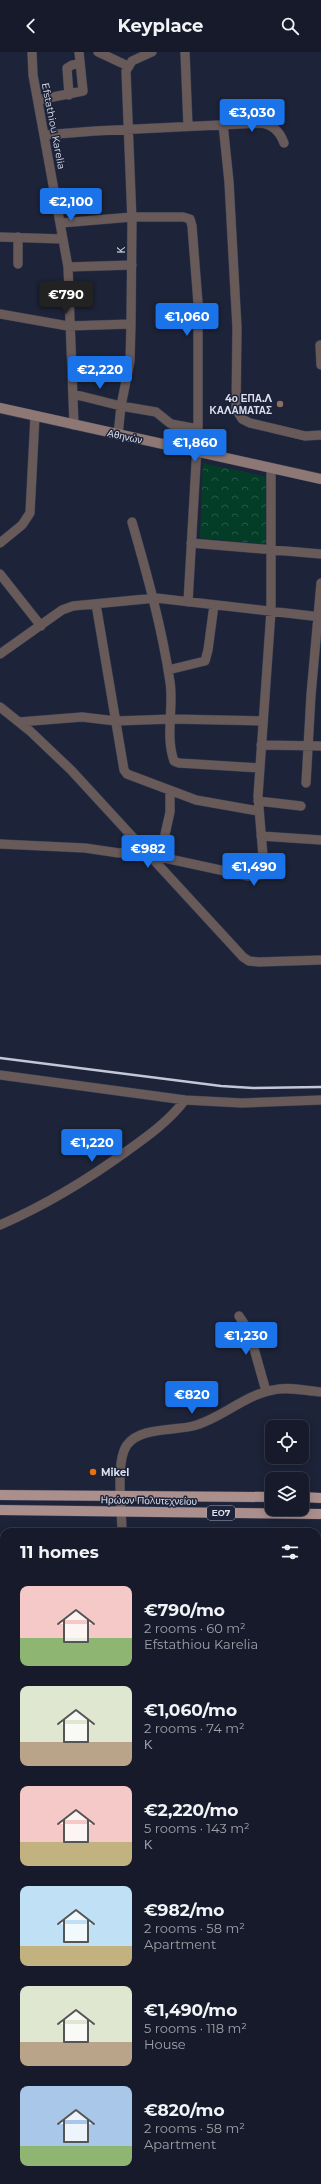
<!DOCTYPE html>
<html lang="en">
<head>
<meta charset="utf-8">
<style>
  :root { --surface:#161a2a; --page:#232736; --text:#f1f3f6; --muted:#9ea1a8; --line:#353847; --accent:#1a73e8 }
  body { margin:0; font-family:Montserrat,sans-serif; background:var(--page); color:var(--text); height:100vh; display:flex; flex-direction:column; font-size:15px; white-space:nowrap }
  * { box-sizing:border-box; margin:0 }
  p { font-size:13px; color:var(--muted) }
  .icon { flex:none; width:22px; height:22px; fill:none; stroke:currentColor; stroke-width:2; stroke-linecap:round; stroke-linejoin:round }
  .map { position:relative; flex:1; overflow:hidden }
  .details { position:absolute; left:0px; top:1476px; width:321px; height:656px; display:flex; flex-direction:column; background:var(--surface); border-radius:12px 12px 0 0; box-shadow:0 2px 10px #0003,0 0 0 1px var(--line) }
  .details>* { flex:none }
  .controls { position:absolute; left:265px; top:1368px; display:grid; gap:8px }
  .controls a { display:grid; place-items:center; width:44px; height:44px; border-radius:8px; background:var(--surface); box-shadow:0 2px 10px #0003,0 0 0 1px var(--line); font-size:20px }
  .price { position:absolute; translate:-50% -34px; padding:0 9px; border-radius:4px; background:var(--accent); color:#fff; font-size:13px; line-height:26px; filter:drop-shadow(0 1px 2px #0008) }
  .price::after { content:''; position:absolute; left:50%; top:24px; width:12px; height:9px; margin-left:-6px; background:inherit; clip-path:polygon(0 0,100% 0,50% 100%) }
  .price.active { background:#222; color:#fff }
  ul { padding:0; list-style:none }
  li { display:flex; align-items:center; gap:12px; height:100px; padding:0 20px }
  li span { display:grid; place-items:center; flex:none; width:112px; height:80px; border-radius:8px; color:#555 }
  li>.icon { margin-inline-start:auto }
  span .icon { width:48px; height:48px; fill:#fffc; stroke-width:1 }
  li b { font-size:17px }
  h2 { display:flex; justify-content:space-between; align-items:center; height:48px; padding:0 20px; font-size:17px }
  header { display:flex; justify-content:space-between; align-items:center; height:52px; padding:0 20px; background:var(--surface); font-size:18px; font-weight:700 }
  .map>svg:first-child { display:block }
</style>
</head>
<body>
<header><svg class="icon" aria-label="back" viewBox="0 0 24 24"><path d="M15 5l-7 7 7 7"/></svg>Keyplace<svg class="icon" aria-label="search" viewBox="0 0 24 24"><circle cx="10" cy="10" r="6"/><path d="M15 15l6 6"/></svg></header>
<div class="map">
<svg width="321" height="2132" viewBox="0 0 321 2132">
  <defs>
    <pattern id="park-crowns" width="20" height="18" patternUnits="userSpaceOnUse"><rect width="20" height="18" fill="#033d28"/><path d="M2 6a3 3 0 1 1 6 0M12 15a3 3 0 1 1 6 0" fill="none" stroke="#275948"/></pattern>
  </defs>
  <rect width="100%" height="100%" fill="#1d2338"/>
  <path fill="url(#park-crowns)" d="M 203,411 L 267,425 L 267,492 L 200,486 Z"/>
  <g fill="none" stroke-linecap="round" stroke-linejoin="round">
    <g stroke="#383d52" stroke-width="10">
      <path id="street" d="M 32,0 L 33,23 L 68,215 L 74,373
        M 98,0 L 128,14
        M 185,0 L 188,74
        M 69,43 L 67,16 L 72,13 L 80,11
        M 38,48 L 83,39 L 79,0
        M 223,72 L 229,130 L 237,276 L 236,357 L 242,367 L 250,371 L 305,384 L 321,383
        M 44,83 L 95,79 L 260,71 C 273,72 280,80 284,91
        M 61,171 L 132,165 L 183,165 L 190,167 L 192,174 L 198,251 L 198,377 L 188,550
        M 0,185 L 63,187
        M 18,212 L 18,185
        M 68,215 L 132,213
        M 0,262 L 68,274 L 131,272
        M 320,293 L 321,313
        M 73,342 L 121,354 L 156,360 L 171,372 L 198,377
        M 118,383 L 121,354 L 130,309 L 131,272 L 132,169 L 126,19 L 132,9 L 152,0
        M 174,395 L 177,374
        M 132,470 C 147,522 162,576 170,630 C 174,655 165,684 174,709 L 179,711 L 259,716
        M 0,491 L 22,473 L 30,461 L 35,364
        M 191,491 L 321,502
        M 0,522 L 41,574
        M 96,552 L 124,718 L 127,722 L 196,748 L 258,759
        M 0,602 L 62,558 L 73,554 L 156,546 L 321,565
        M 168,618 L 205,609 L 208,598 L 214,553
        M 0,655 L 30,679 L 71,718 L 243,905 L 249,909 L 259,910 L 321,908
        M 19,670 L 82,665 L 116,669 L 172,667 L 263,669
        M 261,693 L 321,694
        M 306,731 L 311,643 L 321,531
        M 258,749 L 301,754
        M 261,784 L 321,788
        M 0,792 L 85,796 L 119,801 L 144,798
        M 160,805 L 248,824 L 259,823 L 264,816 L 258,744 L 271,559 L 271,417
        M 157,809 L 160,805 L 170,760 L 170,739
        M 0,1023 L 185,1048 L 242,1051 L 321,1048
        M 0,1173 C 46,1153 87,1128 127,1099 C 148,1084 169,1069 185,1048
        M 239,1264 L 249,1279 L 266,1339
        M 122,1480 C 122,1459 115,1409 127,1393 C 140,1375 173,1379 193,1374 C 221,1367 244,1343 273,1338 C 288,1334 305,1339 321,1340
        M 317,1805 L 321,1805
        M 0,1964 L 4,1964
        M 317,2021 L 321,2020"/>
    </g>
    <g stroke="#383d52" stroke-width="11">
      <path id="secondary" d="M 0,356 L 321,427"/>
    </g>
    <g stroke="#383d52" stroke-width="11">
      <path id="primary" d="M 0,1443 L 272,1445
        M 302,1445 L 321,1446
        M 0,1458 L 321,1462"/>
    </g>
    <use href="#street" stroke="#685a58" stroke-width="9"/>
    <use href="#secondary" stroke="#8e7875" stroke-width="10"/>
    <use href="#primary" stroke="#ab8f8c" stroke-width="10"/>
    <path stroke="#c3c7d7" stroke-width="2.5" d="M 0,1006 L 221,1034 L 253,1036 L 321,1035"/>
  </g>
  <circle fill="#8d6e63" stroke="#1d2338" stroke-width="1.5" cx="280" cy="352" r="4"/>
  <circle fill="#e8710a" stroke="#1d2338" stroke-width="1.5" cx="93" cy="1420" r="4"/>
  <g text-anchor="middle" stroke-width="3" stroke-linejoin="round" paint-order="stroke">
    <rect fill="#1d2338" stroke="#a3a7b8" stroke-width="1" x="207" y="1454" width="28" height="14" rx="3"/>
    <g font-size="9" font-weight="bold" fill="#dce0ef">
      <text x="221" y="1464">ΕΟ7</text>
    </g>
    <g font-size="10" fill="#dce0ef" stroke="#1d2338">
      <text transform="translate(54 74) rotate(79)" y="4">Efstathiou Karelia</text>
      <text transform="translate(121 198) rotate(-90)" y="4">Κ</text>
      <text transform="translate(125 384) rotate(13)" y="4">Αθηνών</text>
      <text transform="translate(149 1448) rotate(1)" y="4">Ηρώων Πολυτεχνείου</text>
    </g>
    <g font-size="10" font-weight="bold" fill="#dce0ef" stroke="#1d2338" text-anchor="end">
      <text x="272" y="350">4ο ΕΠΑ.Λ<tspan x="272" dy="12">ΚΑΛΑΜΑΤΑΣ</tspan></text>
      <text x="101" y="1424" text-anchor="start">Mikel</text>
    </g>
  </g>
</svg>
<div class="controls">
<a><svg class="icon" aria-label="locate" viewBox="0 0 24 24"><circle cx="12" cy="12" r="6"/><path d="M12 2v4M12 18v4M2 12h4M18 12h4"/></svg></a>
<a><svg class="icon" aria-label="layers" viewBox="0 0 24 24"><path d="M12 4l9 5-9 5-9-5zM3 14l9 5 9-5"/></svg></a>
</div>
<b class="price" style="left:252px;top:81px">€3,030</b>
<b class="price" style="left:71px;top:170px">€2,100</b>
<b class="price active" style="left:66px;top:263px">€790</b>
<b class="price" style="left:187px;top:285px">€1,060</b>
<b class="price" style="left:100px;top:338px">€2,220</b>
<b class="price" style="left:195px;top:411px">€1,860</b>
<b class="price" style="left:148px;top:817px">€982</b>
<b class="price" style="left:254px;top:835px">€1,490</b>
<b class="price" style="left:92px;top:1111px">€1,220</b>
<b class="price" style="left:246px;top:1304px">€1,230</b>
<b class="price" style="left:192px;top:1363px">€820</b>
<section class="details">
<h2>11 homes<svg class="icon" aria-label="filters" viewBox="0 0 24 24"><path d="M4 7h16M4 17h16"/><circle cx="9" cy="7" r="2"/><circle cx="15" cy="17" r="2"/></svg></h2>
<ul>
<li><span style="background:linear-gradient(#f6c9c9 65%,#8fb573 0)"><svg class="icon" aria-label="home" viewBox="0 0 24 24"><path d="M3 11l9-7 9 7M6 9v11h12V9"/></svg></span><div><b>€790/mo</b><p>2 rooms · 60 m²</p><p>Efstathiou Karelia</p></div></li>
<li><span style="background:linear-gradient(#dfe7d0 70%,#b9a48a 0)"><svg class="icon" aria-label="home" viewBox="0 0 24 24"><path d="M3 11l9-7 9 7M6 9v11h12V9"/></svg></span><div><b>€1,060/mo</b><p>2 rooms · 74 m²</p><p>Κ</p></div></li>
<li><span style="background:linear-gradient(#f6c9c9 70%,#c2b280 0)"><svg class="icon" aria-label="home" viewBox="0 0 24 24"><path d="M3 11l9-7 9 7M6 9v11h12V9"/></svg></span><div><b>€2,220/mo</b><p>5 rooms · 143 m²</p><p>Κ</p></div></li>
<li><span style="background:linear-gradient(#bfe0f5 75%,#c2b280 0)"><svg class="icon" aria-label="home" viewBox="0 0 24 24"><path d="M3 11l9-7 9 7M6 9v11h12V9"/></svg></span><div><b>€982/mo</b><p>2 rooms · 58 m²</p><p>Apartment</p></div></li>
<li><span style="background:linear-gradient(#dfe7d0 70%,#b9a48a 0)"><svg class="icon" aria-label="home" viewBox="0 0 24 24"><path d="M3 11l9-7 9 7M6 9v11h12V9"/></svg></span><div><b>€1,490/mo</b><p>5 rooms · 118 m²</p><p>House</p></div></li>
<li><span style="background:linear-gradient(#a9c7e8 75%,#8fb573 0)"><svg class="icon" aria-label="home" viewBox="0 0 24 24"><path d="M3 11l9-7 9 7M6 9v11h12V9"/></svg></span><div><b>€820/mo</b><p>2 rooms · 58 m²</p><p>Apartment</p></div></li>
</ul>
</section>
</div>
</body>
</html>
